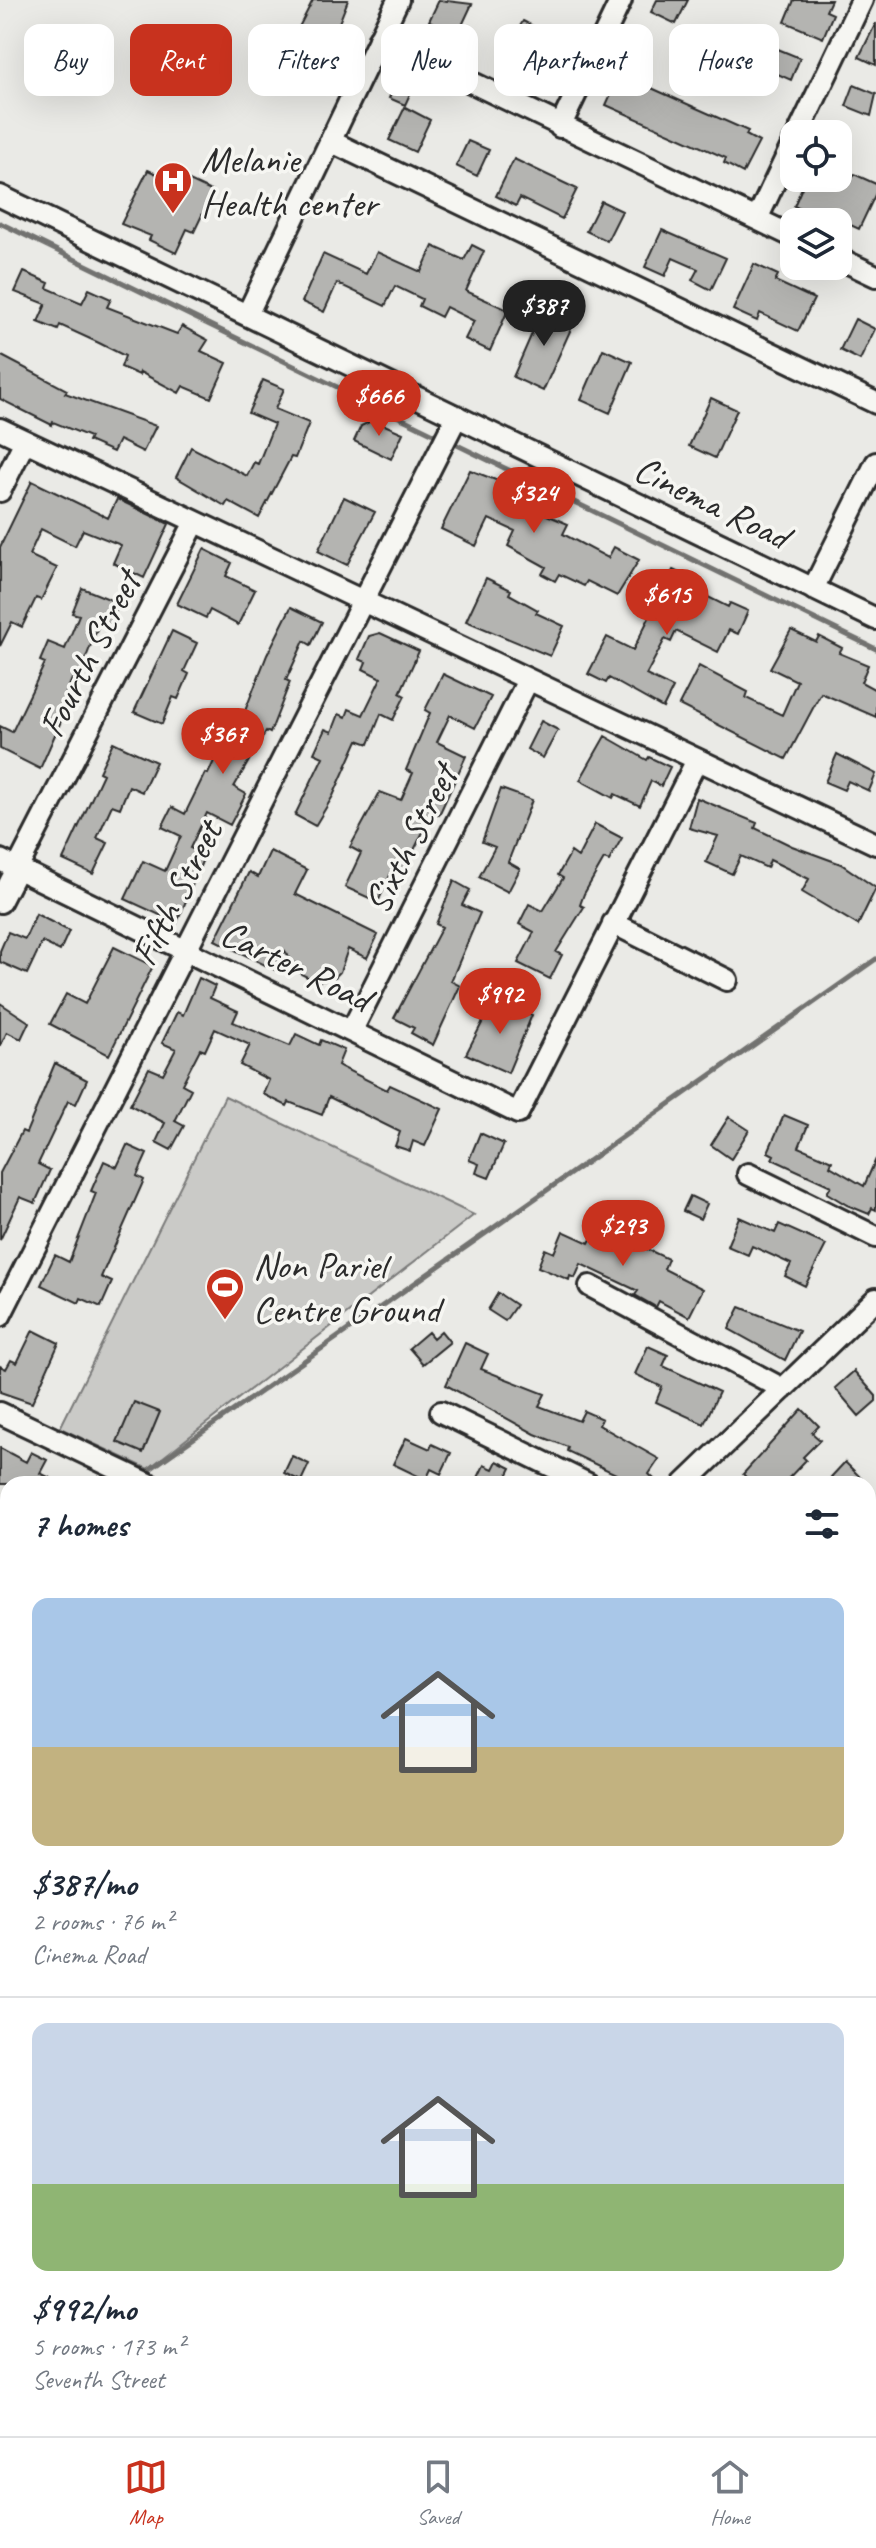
<!DOCTYPE html>
<html lang="en">
<head>
<meta charset="utf-8">
<style>
  :root { --surface:#fff; --page:#f6f6f7; --text:#1f2937; --muted:#747a83; --line:#e0e1e3; --accent:#c8321e }
  body { margin:0; font-family:Caveat,sans-serif; background:var(--page); color:var(--text); height:100vh; display:flex; flex-direction:column; font-size:30px; white-space:nowrap }
  * { box-sizing:border-box; margin:0 }
  p { font-size:26px; color:var(--muted) }
  .icon { flex:none; width:44px; height:44px; fill:none; stroke:currentColor; stroke-width:2; stroke-linecap:round; stroke-linejoin:round }
  .map { position:relative; flex:1; overflow:hidden }
  .drawer { position:absolute; left:0px; top:1476px; width:876px; height:960px; display:flex; flex-direction:column; background:var(--surface); border-radius:24px 24px 0 0; box-shadow:0 8px 32px #0002 }
  .drawer>* { flex:none }
  .guide { position:absolute; left:24px; top:24px; width:828px; height:72px; display:flex; gap:16px }
  .tools { position:absolute; left:780px; top:120px; display:grid; gap:16px }
  .tools a { display:grid; place-items:center; width:72px; height:72px; border-radius:16px; background:var(--surface); box-shadow:0 8px 32px #0002; font-size:40px }
  .price { position:absolute; translate:-50% -68px; padding:0 18px; border-radius:28px; background:var(--accent); color:#fff; font-size:26px; line-height:52px; filter:drop-shadow(0 2px 4px #0008) }
  .price::after { content:''; position:absolute; left:50%; top:48px; width:24px; height:18px; margin-left:-12px; background:inherit; clip-path:polygon(0 0,100% 0,50% 100%) }
  .price.active { background:#222; color:#fff }
  ul { padding:0; list-style:none }
  li { display:grid; align-content:center; gap:16px; height:424px; padding:0 32px }
  li+li { border-top:2px solid var(--line) }
  li span { display:grid; place-items:center; height:248px; border-radius:16px; color:#555 }
  li>.icon { margin-inline-start:auto }
  span .icon { width:144px; height:144px; fill:#fffc; stroke-width:1 }
  li b { font-size:34px }
  h2 { display:flex; justify-content:space-between; align-items:center; height:96px; padding:0 32px; font-size:34px }
  .pill { padding:0 28px; border-radius:16px; background:var(--surface); box-shadow:0 8px 32px #0002; font-size:28px; line-height:72px }
  .pill.active { background:var(--accent); color:#fff }
  .tab-bar { display:flex; justify-content:space-around; align-items:center; height:112px; border-top:2px solid var(--line); background:var(--surface); font-size:22px; color:var(--muted) }
  .tab-bar a { display:grid; justify-items:center; gap:4px }
  .tab-bar .active { color:var(--accent) }
  .map>svg:first-child { display:block }
</style>
</head>
<body>
<div class="map">
<svg width="876" height="2436" viewBox="0 0 876 2436">
  <rect width="100%" height="100%" fill="#eaeae6"/>
  <filter id="ink" filterUnits="userSpaceOnUse"><feTurbulence type="fractalNoise" baseFrequency=".0125" numOctaves="2"/><feDisplacementMap in="SourceGraphic" scale="16" xChannelSelector="R" yChannelSelector="G"/><feConvolveMatrix kernelMatrix="1 2 1 2 8 2 1 2 1" color-interpolation-filters="sRGB"/></filter>
  <g filter="url(#ink)">
    <path fill="#dadad6" d="M 0,1592 L 8,1596 L 8,2278 L 0,2286 Z"/>
    <path fill="#cacac7" stroke="#7a7a79" stroke-width="2" d="M 225,1096 L 474,1215 L 148,1469 L 60,1428 Z"/>
    <g fill="none" stroke-linecap="round" stroke-linejoin="round">
      <path stroke="#727270" stroke-width="5" d="M 0,223 L 442,438
        M 451,442 L 876,649
        M 143,1474 L 876,959
        M 0,1542 L 8,1546
        M 0,1604 L 8,1608
        M 868,1953 L 876,1957
        M 868,2021 L 876,2025"/>
    </g>
    <path fill="#b4b4b1" stroke="#2b2b2b" stroke-width="2" d="M 313,0 L 348,0 L 331,43 L 299,27 Z
      M 439,0 L 472,4 L 458,34 L 429,21 Z
      M 657,0 L 688,0 L 676,24 L 651,12 Z
      M 794,0 L 831,0 L 826,11 L 833,14 L 823,38 L 785,22 Z
      M 523,21 L 565,43 L 549,75 L 524,61 L 521,68 L 501,59 Z
      M 876,23 L 876,65 L 859,57 Z
      M 773,47 L 800,58 L 791,80 L 764,68 Z
      M 620,74 L 748,131 L 746,135 L 759,142 L 743,173 L 724,163 L 726,158 L 606,105 Z
      M 399,76 L 415,83 L 405,105 L 389,98 Z
      M 854,85 L 876,94 L 871,116 L 846,106 Z
      M 405,107 L 430,120 L 415,152 L 389,140 Z
      M 468,141 L 489,150 L 477,176 L 456,166 Z
      M 514,159 L 577,189 L 562,219 L 520,198 L 516,206 L 496,196 Z
      M 148,170 L 176,183 L 179,176 L 213,192 L 194,232 L 187,229 L 176,253 L 149,240 L 151,236 L 121,224 Z
      M 838,173 L 852,178 L 854,174 L 876,184 L 876,193 L 859,229 L 818,210 L 816,216 L 794,206 L 806,178 L 838,178 Z
      M 601,201 L 622,211 L 607,241 L 586,231 Z
      M 662,230 L 726,258 L 711,290 L 692,280 L 698,269 L 673,258 L 665,276 L 645,267 Z
      M 472,245 L 484,251 L 466,291 L 508,310 L 490,351 L 465,339 L 474,321 L 446,307 L 441,317 L 419,306 L 422,299 L 395,286 L 385,306 L 337,283 L 324,312 L 302,302 L 323,254 L 366,274 L 377,252 L 421,272 L 433,246 L 464,260 Z
      M 754,264 L 778,275 L 775,281 L 814,299 L 798,331 L 760,313 L 757,321 L 733,310 Z
      M 24,272 L 49,283 L 47,288 L 82,303 L 89,289 L 111,299 L 107,307 L 177,334 L 182,326 L 208,340 L 201,351 L 227,363 L 211,398 L 183,386 L 179,393 L 140,372 L 139,375 L 121,367 L 125,356 L 99,343 L 60,325 L 58,330 L 38,322 L 46,304 L 15,292 Z
      M 544,306 L 575,320 L 543,391 L 513,377 Z
      M 855,319 L 875,329 L 860,360 L 840,350 Z
      M 603,349 L 632,362 L 610,413 L 581,400 Z
      M 0,355 L 67,390 L 65,393 L 156,426 L 143,452 L 119,440 L 113,452 L 88,441 L 90,437 L 53,422 L 52,425 L 0,399 Z
      M 263,380 L 284,389 L 275,409 L 309,423 L 295,458 L 291,457 L 259,518 L 228,501 L 225,506 L 176,477 L 191,447 L 247,476 L 254,462 L 258,464 L 274,424 L 248,413 Z
      M 711,398 L 737,410 L 715,458 L 689,446 Z
      M 373,420 L 403,433 L 391,459 L 354,441 L 361,426 Z
      M 470,470 L 519,489 L 514,501 L 568,524 L 563,534 L 608,558 L 614,547 L 639,560 L 617,596 L 587,581 L 584,586 L 559,574 L 555,581 L 542,574 L 546,567 L 508,546 L 515,531 L 489,519 L 476,546 L 441,529 Z
      M 32,481 L 108,518 L 117,499 L 169,524 L 144,578 L 113,563 L 121,545 L 83,530 L 75,546 L 41,529 L 29,555 L 57,568 L 41,600 L 36,598 L 22,627 L 12,622 L 0,646 L 0,547 Z
      M 344,497 L 375,512 L 347,565 L 318,551 Z
      M 204,549 L 232,563 L 226,576 L 255,590 L 238,625 L 210,610 L 206,618 L 177,604 Z
      M 673,570 L 700,583 L 696,591 L 728,607 L 730,603 L 748,611 L 738,634 L 729,630 L 718,652 L 676,631 L 671,642 L 665,639 L 646,675 L 673,688 L 663,708 L 609,678 L 606,683 L 588,674 L 607,637 L 633,650 Z
      M 486,578 L 511,590 L 509,594 L 538,610 L 536,613 L 564,626 L 550,656 L 466,621 Z
      M 82,588 L 119,603 L 109,628 L 99,624 L 77,681 L 72,679 L 59,710 L 65,712 L 40,769 L 0,749 L 0,726 L 12,732 L 45,663 L 40,661 L 48,642 L 65,649 L 79,615 L 72,613 Z
      M 291,607 L 322,622 L 311,645 L 304,641 L 286,680 L 290,682 L 270,733 L 266,731 L 234,787 L 246,794 L 230,825 L 207,813 L 190,848 L 205,854 L 177,923 L 125,899 L 143,861 L 165,871 L 181,836 L 162,827 L 172,807 L 185,814 L 205,773 L 208,774 L 220,748 L 224,750 L 238,720 L 241,721 L 267,655 Z
      M 791,630 L 816,642 L 819,636 L 842,648 L 839,653 L 868,665 L 861,682 L 876,690 L 876,717 L 821,693 L 786,759 L 679,705 L 699,666 L 748,692 L 746,698 L 782,715 L 797,681 L 770,668 Z
      M 172,631 L 197,643 L 184,671 L 189,674 L 178,699 L 173,697 L 162,724 L 134,712 Z
      M 380,633 L 419,651 L 400,693 L 405,696 L 393,720 L 381,714 L 369,744 L 358,740 L 333,796 L 315,826 L 295,815 L 323,757 L 314,753 L 325,729 L 332,732 L 339,714 L 346,717 L 349,709 L 363,715 L 381,678 L 363,669 L 366,662 L 359,659 L 369,636 Z
      M 443,674 L 491,697 L 475,728 L 450,715 L 437,742 L 466,756 L 439,815 L 434,813 L 430,818 L 402,874 L 393,869 L 378,902 L 345,887 L 361,853 L 350,847 L 380,792 L 401,800 L 413,773 L 406,770 L 430,713 L 425,710 Z
      M 541,721 L 558,730 L 543,758 L 527,749 Z
      M 605,736 L 647,760 L 649,757 L 670,767 L 661,786 L 651,781 L 640,806 L 615,794 L 613,798 L 580,780 Z
      M 113,742 L 156,762 L 142,792 L 129,786 L 120,808 L 112,805 L 97,838 L 108,843 L 93,874 L 63,860 L 103,774 L 99,772 Z
      M 837,754 L 876,774 L 869,791 L 848,781 L 844,790 L 825,782 Z
      M 501,789 L 532,800 L 508,862 L 520,869 L 508,892 L 479,877 L 495,847 L 482,842 Z
      M 697,798 L 757,823 L 755,828 L 792,846 L 841,864 L 876,888 L 858,925 L 802,892 L 809,879 L 770,860 L 767,868 L 741,856 L 732,874 L 706,862 L 718,836 L 689,828 Z
      M 595,824 L 622,838 L 609,861 L 604,859 L 584,894 L 580,905 L 584,907 L 556,952 L 562,955 L 550,979 L 518,963 L 534,932 L 519,924 L 529,904 L 543,911 L 563,878 L 558,875 L 571,852 L 578,857 Z
      M 270,851 L 307,870 L 295,894 L 378,935 L 367,958 L 348,949 L 340,972 L 334,978 L 317,982 L 301,974 L 285,951 L 275,970 L 215,940 L 249,872 L 258,877 Z
      M 454,881 L 470,890 L 462,905 L 480,913 L 451,981 L 460,986 L 433,1045 L 411,1033 L 414,1028 L 394,1018 L 442,927 L 436,924 Z
      M 36,914 L 69,931 L 60,951 L 42,942 L 27,974 L 0,962 L 0,951 L 8,932 L 25,939 Z
      M 114,947 L 153,966 L 109,1055 L 50,1024 L 66,994 L 85,1004 Z
      M 199,978 L 215,986 L 210,998 L 238,1011 L 233,1022 L 290,1046 L 296,1034 L 319,1045 L 321,1040 L 344,1050 L 338,1065 L 341,1067 L 387,1090 L 390,1085 L 442,1109 L 425,1146 L 413,1141 L 410,1151 L 395,1146 L 400,1132 L 329,1097 L 322,1115 L 289,1102 L 287,1106 L 263,1094 L 269,1080 L 240,1065 L 250,1045 L 215,1029 L 205,1051 L 200,1049 L 182,1084 L 191,1089 L 175,1121 L 184,1126 L 171,1150 L 156,1142 L 165,1123 L 130,1105 L 149,1068 L 163,1074 L 176,1049 L 162,1043 L 177,1012 L 183,1015 Z
      M 495,998 L 532,1015 L 508,1073 L 466,1054 Z
      M 0,1003 L 29,1022 L 21,1039 L 7,1032 L 0,1047 Z
      M 55,1063 L 87,1080 L 76,1104 L 68,1101 L 38,1164 L 50,1170 L 35,1203 L 20,1197 L 0,1240 L 0,1173 L 22,1131 L 26,1133 Z
      M 784,1115 L 808,1125 L 799,1147 L 832,1161 L 830,1166 L 864,1186 L 876,1159 L 876,1210 L 872,1208 L 869,1214 L 847,1205 L 827,1193 L 831,1186 L 772,1159 L 774,1155 L 768,1152 Z
      M 729,1117 L 749,1130 L 731,1159 L 711,1145 Z
      M 480,1133 L 504,1144 L 489,1178 L 476,1173 L 479,1164 L 469,1160 Z
      M 127,1145 L 147,1154 L 137,1176 L 144,1180 L 101,1277 L 112,1282 L 101,1307 L 81,1298 L 79,1303 L 41,1285 L 55,1255 L 69,1262 L 96,1193 L 91,1191 L 104,1161 L 117,1167 Z
      M 690,1196 L 707,1204 L 700,1219 L 683,1211 Z
      M 739,1217 L 775,1233 L 779,1224 L 826,1245 L 805,1286 L 785,1276 L 791,1264 L 752,1246 L 748,1255 L 727,1246 Z
      M 598,1226 L 668,1259 L 664,1269 L 703,1289 L 689,1317 L 659,1301 L 656,1307 L 635,1295 L 638,1291 L 581,1264 L 575,1278 L 570,1276 L 569,1280 L 538,1267 L 545,1249 L 554,1253 L 563,1231 L 589,1243 Z
      M 498,1293 L 516,1305 L 505,1321 L 488,1310 Z
      M 740,1307 L 799,1331 L 785,1360 L 729,1329 Z
      M 33,1330 L 59,1343 L 32,1403 L 0,1392 L 0,1366 L 6,1369 L 11,1360 L 17,1363 Z
      M 441,1331 L 450,1342 L 423,1364 L 409,1348 L 428,1332 L 433,1338 Z
      M 465,1343 L 488,1354 L 481,1369 L 545,1394 L 539,1406 L 579,1421 L 584,1411 L 602,1419 L 599,1425 L 659,1459 L 649,1474 L 659,1484 L 637,1484 L 567,1451 L 568,1447 L 535,1434 L 446,1385 Z
      M 648,1346 L 668,1355 L 663,1366 L 719,1392 L 704,1424 L 656,1402 L 662,1387 L 635,1374 Z
      M 854,1371 L 876,1396 L 876,1401 L 859,1416 L 835,1388 Z
      M 134,1402 L 160,1412 L 143,1453 L 117,1442 Z
      M 802,1409 L 819,1426 L 812,1433 L 820,1440 L 803,1457 L 806,1460 L 783,1484 L 752,1484 L 743,1474 Z
      M 406,1438 L 430,1449 L 432,1444 L 451,1453 L 441,1474 L 431,1469 L 426,1480 L 393,1464 Z
      M 0,1448 L 26,1462 L 31,1452 L 47,1460 L 40,1473 L 62,1484 L 0,1484 Z
      M 292,1456 L 309,1464 L 301,1481 L 284,1473 Z
      M 497,1461 L 511,1468 L 507,1476 L 525,1484 L 475,1484 L 484,1465 L 493,1469 Z
      M 845,1462 L 867,1484 L 838,1484 L 831,1477 Z"/>
    <g fill="none" stroke-linecap="round" stroke-linejoin="round">
      <g stroke="#2b2b2b" stroke-width="16">
        <path id="service" d="M 0,1885 L 8,1888"/>
      </g>
      <g stroke="#2b2b2b" stroke-width="26">
        <path id="minor" d="M 379,38 L 794,237
          M 560,127 L 621,0
          M 798,134 L 862,0
          M 330,141 L 876,403
          M 0,196 L 876,619
          M 757,219 L 794,141
          M 838,258 L 876,276
          M 248,313 L 398,0
          M 0,429 L 876,844
          M 0,491 L 25,441
          M 813,589 L 876,463
          M 0,860 L 518,1113 L 697,760
          M 0,902 L 195,522
          M 613,923 L 727,980
          M 352,1030 L 528,680
          M 748,1174 L 876,1237
          M 590,1286 L 783,1389
          M 0,1316 L 457,416
          M 441,1412 L 588,1484
          M 0,1413 L 149,1484
          M 684,1484 L 876,1299
          M 868,1726 L 876,1730
          M 868,1985 L 876,1989
          M 513,2436 L 517,2428"/>
      </g>
      <g stroke="#2b2b2b" stroke-width="32">
        <path id="tertiary" d="M 0,1572 L 8,1576"/>
      </g>
      <g stroke="#2b2b2b" stroke-width="34">
        <path id="secondary" d="M 868,1534 L 876,1526
          M 0,2389 L 8,2382"/>
      </g>
      <path stroke="#2b2b2b" stroke-width="3" stroke-dasharray="6 6" stroke-linecap="butt" d="M 306,2436 L 313,2428"/>
      <use href="#service" stroke="#f6f6f2" stroke-width="10"/>
      <use href="#minor" stroke="#f6f6f2" stroke-width="20"/>
      <use href="#tertiary" stroke="#f6f6f2" stroke-width="26"/>
      <use href="#secondary" stroke="#f6f6f2" stroke-width="28"/>
    </g>
  </g>
  <defs>
    <g id="hospital-pin" transform="scale(2)"><path d="M0 17L-7.5 6A9.5 9.5 0 1 1 7.5 6Z" fill="#c8321e" stroke="#f6f6f2"/><path d="M-5-5h3v3.5h4V-5h3V5h-3V1.5h-4V5h-3Z" fill="#fff"/></g>
    <g id="stadium-pin" transform="scale(2)"><path d="M0 17L-7.5 6A9.5 9.5 0 1 1 7.5 6Z" fill="#c8321e" stroke="#f6f6f2"/><path d="M0-5a6.5 5 0 1 0 0 10a6.5 5 0 1 0 0-10ZM-3.5-1.8h7v3.6h-7Z" fill="#fff"/></g>
  </defs>
  <g fill-rule="evenodd">
    <use href="#hospital-pin" x="173" y="181"/>
    <use href="#stadium-pin" x="225" y="1287"/>
  </g>
  <g text-anchor="middle" stroke-width="7" stroke-linejoin="round" paint-order="stroke">
    <g font-size="38" fill="#2b2b2b" stroke="#f6f6f2" text-anchor="start">
      <text x="201" y="172">Melanie<tspan x="201" dy="44">Health center</tspan></text>
      <text x="253" y="1278">Non Pariel<tspan x="253" dy="44">Centre Ground</tspan></text>
    </g>
    <g font-size="38" fill="#2b2b2b" stroke="#f6f6f2">
      <text transform="translate(712 502) rotate(26)" y="13">Cinema Road</text>
      <text transform="translate(89 654) rotate(-63)" y="13">Fourth Street</text>
      <text transform="translate(410 839) rotate(-63)" y="13">Sixth Street</text>
      <text transform="translate(176 893) rotate(-63)" y="13">Fifth Street</text>
      <text transform="translate(296 965) rotate(26)" y="13">Carter Road</text>
    </g>
  </g>
</svg>
<div class="tools">
<a><svg class="icon" aria-label="locate" viewBox="0 0 24 24"><circle cx="12" cy="12" r="6"/><path d="M12 2v4M12 18v4M2 12h4M18 12h4"/></svg></a>
<a><svg class="icon" aria-label="layers" viewBox="0 0 24 24"><path d="M12 4l9 5-9 5-9-5zM3 14l9 5 9-5"/></svg></a>
</div>
<b class="price active" style="left:544px;top:348px">$387</b>
<b class="price" style="left:379px;top:438px">$666</b>
<b class="price" style="left:534px;top:535px">$324</b>
<b class="price" style="left:667px;top:637px">$615</b>
<b class="price" style="left:223px;top:776px">$367</b>
<b class="price" style="left:500px;top:1036px">$992</b>
<b class="price" style="left:623px;top:1268px">$293</b>
<div class="guide">
<a class="pill">Buy</a>
<a class="pill active">Rent</a>
<a class="pill">Filters</a>
<a class="pill">New</a>
<a class="pill">Apartment</a>
<a class="pill">House</a>
</div>
<section class="drawer">
<h2>7 homes<svg class="icon" aria-label="filters" viewBox="0 0 24 24"><path d="M4 7h16M4 17h16"/><circle cx="9" cy="7" r="2"/><circle cx="15" cy="17" r="2"/></svg></h2>
<ul>
<li><span style="background:linear-gradient(#a9c7e8 60%,#c2b280 0)"><svg class="icon" aria-label="home" viewBox="0 0 24 24"><path d="M3 11l9-7 9 7M6 9v11h12V9"/></svg></span><div><b>$387/mo</b><p>2 rooms · 76 m²</p><p>Cinema Road</p></div></li>
<li><span style="background:linear-gradient(#c9d6e8 65%,#8fb573 0)"><svg class="icon" aria-label="home" viewBox="0 0 24 24"><path d="M3 11l9-7 9 7M6 9v11h12V9"/></svg></span><div><b>$992/mo</b><p>5 rooms · 173 m²</p><p>Seventh Street</p></div></li>
</ul>
</section>
</div>
<nav class="tab-bar">
<a class="active"><svg class="icon" aria-label="map" viewBox="0 0 24 24"><path d="M3 6l6-2 6 2 6-2v14l-6 2-6-2-6 2zM9 4v14M15 6v14"/></svg>Map</a>
<a><svg class="icon" aria-label="saved" viewBox="0 0 24 24"><path d="M7 4h10v16l-5-4-5 4z"/></svg>Saved</a>
<a><svg class="icon" aria-label="home" viewBox="0 0 24 24"><path d="M3 11l9-7 9 7M6 9v11h12V9"/></svg>Home</a>
</nav>
</body>
</html>
